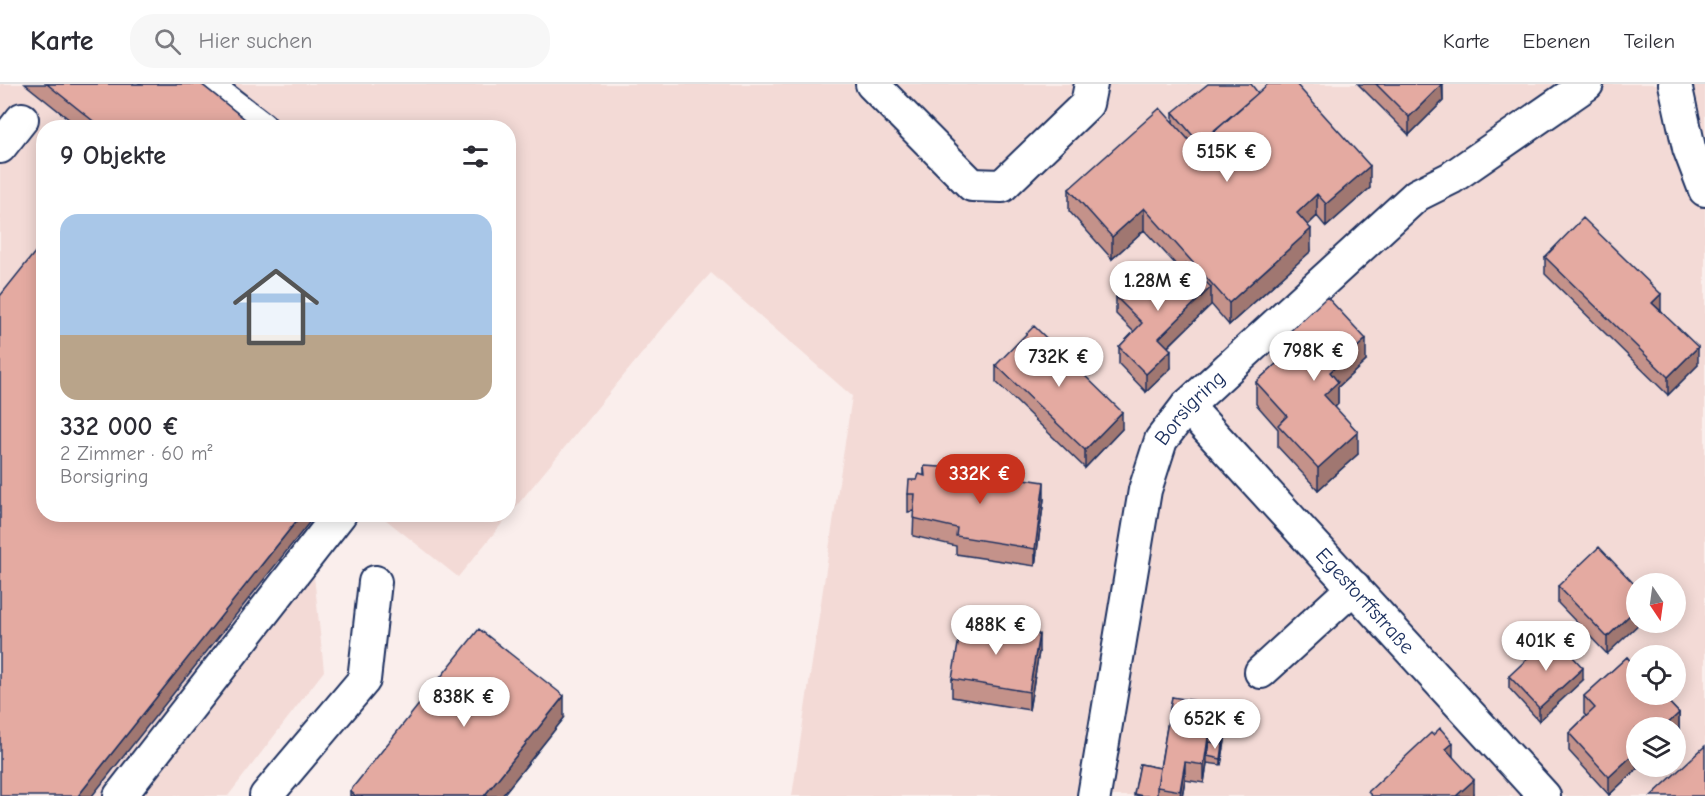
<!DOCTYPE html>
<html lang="de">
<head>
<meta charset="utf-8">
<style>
  :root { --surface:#fff; --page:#f7f7f7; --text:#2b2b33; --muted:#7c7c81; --line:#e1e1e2; --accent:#c8321e }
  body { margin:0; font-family:"Comic Neue",sans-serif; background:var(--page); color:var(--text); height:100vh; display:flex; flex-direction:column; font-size:22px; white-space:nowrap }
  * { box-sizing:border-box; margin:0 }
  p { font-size:20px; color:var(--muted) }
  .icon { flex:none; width:33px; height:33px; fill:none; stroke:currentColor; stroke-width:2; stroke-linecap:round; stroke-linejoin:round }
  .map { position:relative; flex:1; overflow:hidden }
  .sheet { position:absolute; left:36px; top:36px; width:480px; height:402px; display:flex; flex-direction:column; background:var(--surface); border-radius:24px; box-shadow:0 3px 15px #0003 }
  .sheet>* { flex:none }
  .needle { width:39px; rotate:167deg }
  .buttons { position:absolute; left:1626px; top:489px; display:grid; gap:12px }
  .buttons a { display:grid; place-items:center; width:60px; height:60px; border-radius:50%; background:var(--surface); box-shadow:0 3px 15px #0003; font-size:30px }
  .price { position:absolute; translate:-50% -51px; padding:0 14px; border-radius:21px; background:#fff; color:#222; font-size:20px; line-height:39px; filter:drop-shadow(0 2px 3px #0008) }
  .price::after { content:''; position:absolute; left:50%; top:36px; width:18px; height:14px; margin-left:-9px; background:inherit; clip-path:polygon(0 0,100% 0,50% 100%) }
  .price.on { background:var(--accent); color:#fff }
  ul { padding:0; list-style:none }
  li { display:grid; align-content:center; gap:12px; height:318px; padding:0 24px }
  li+li { border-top:2px solid var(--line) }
  li span { display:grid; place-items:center; height:186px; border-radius:18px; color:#555 }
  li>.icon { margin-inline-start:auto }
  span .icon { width:108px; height:108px; fill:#fffc; stroke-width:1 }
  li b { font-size:26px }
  h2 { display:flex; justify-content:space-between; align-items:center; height:72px; padding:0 24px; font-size:26px }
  header { display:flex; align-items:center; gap:36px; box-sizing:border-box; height:84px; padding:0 30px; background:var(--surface); border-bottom:2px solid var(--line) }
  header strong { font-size:28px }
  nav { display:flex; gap:33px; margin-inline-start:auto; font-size:21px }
  .search { width:420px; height:54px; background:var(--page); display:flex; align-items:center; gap:15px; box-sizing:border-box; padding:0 21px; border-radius:24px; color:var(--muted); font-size:22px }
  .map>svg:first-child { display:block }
</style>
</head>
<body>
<header>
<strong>Karte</strong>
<div class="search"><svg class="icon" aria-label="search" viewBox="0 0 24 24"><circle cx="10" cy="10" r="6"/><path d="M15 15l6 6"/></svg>Hier suchen</div>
<nav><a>Karte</a><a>Ebenen</a><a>Teilen</a></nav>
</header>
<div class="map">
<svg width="1705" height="712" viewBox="0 0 1705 712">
  <rect width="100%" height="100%" fill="#faeeec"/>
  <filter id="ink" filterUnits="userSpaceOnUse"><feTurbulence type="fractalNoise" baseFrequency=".0167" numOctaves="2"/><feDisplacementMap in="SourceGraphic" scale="12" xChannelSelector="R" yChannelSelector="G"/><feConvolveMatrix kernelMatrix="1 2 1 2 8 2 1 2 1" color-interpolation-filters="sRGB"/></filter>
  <g filter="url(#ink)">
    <path fill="#f3dad6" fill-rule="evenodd" d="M 0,0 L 1705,0 L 1705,712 L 792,712 L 852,312 L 711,189 L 681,222 L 458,493 L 380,431 L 508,430 L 508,44 L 44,44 L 44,430 L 354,431 L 313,482 L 324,587 L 228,712 L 0,712 ZM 1636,500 L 1676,500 L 1676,538 L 1636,538 ZM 1636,572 L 1676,572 L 1676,610 L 1636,610 ZM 1636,644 L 1676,644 L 1676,682 L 1636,682 Z"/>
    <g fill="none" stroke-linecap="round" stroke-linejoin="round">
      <g stroke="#1b2f5e" stroke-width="36">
        <g id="minor">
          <path d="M 204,0 L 261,44"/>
          <path d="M 872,0 L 972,101 L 1002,102 L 1087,20 L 1091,0"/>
          <path d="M 1675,0 L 1689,64 L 1705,106"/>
          <path d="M 0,63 L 22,35"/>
          <path id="s1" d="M 1187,322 L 1544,712"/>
          <path d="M 1261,588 L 1354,503"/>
          <path d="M 120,712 L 340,430"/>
          <path d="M 266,712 L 364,596 L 375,498"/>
          <path id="s2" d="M 1094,712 L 1145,406 L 1161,356 L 1187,322 L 1417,111 L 1451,94 L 1587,0"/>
        </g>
      </g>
      <use href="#minor" stroke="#fff" stroke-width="32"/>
    </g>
    <path fill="#c4928a" stroke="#1b2f5e" stroke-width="1.5" d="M 25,0 L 201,0 L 256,44 L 80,44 Z
      M 1358,0 L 1443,0 L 1443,17 L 1409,51 Z
      M 1258,9 L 1370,104 L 1326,143 L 1317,132 L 1308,141 L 1311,167 L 1229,241 L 1211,220 L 1168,263 L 1171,284 L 1146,308 L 1119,280 L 1119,263 L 1134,248 L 1116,230 L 1116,213 L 1161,204 L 1180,185 L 1144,146 L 1112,175 L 1069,127 L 1069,105 L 1173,38 L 1173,28 Z
      M 1545,173 L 1661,227 L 1698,281 L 1668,311 L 1545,190 Z
      M 1286,251 L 1366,277 L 1338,303 L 1338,320 L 1335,323 L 1358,370 L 1318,406 L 1278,363 L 1278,345 L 1256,320 L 1256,298 L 1286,271 Z
      M 996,281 L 1122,345 L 1085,384 L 996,298 Z
      M 924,382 L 956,395 L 965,396 L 965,386 L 1044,415 L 1035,482 L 956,470 L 956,462 L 913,452 L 914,427 L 908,428 L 908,410 L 924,391 Z
      M 1558,502 L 1636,502 L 1607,570 L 1558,519 Z
      M 1039,568 L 1029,626 L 952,613 L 952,595 Z
      M 1627,573 L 1636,584 L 1636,610 L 1661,610 L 1679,629 L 1679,647 L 1676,650 L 1676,644 L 1636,644 L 1636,682 L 1640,682 L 1609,711 L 1569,667 L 1569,649 L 1586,632 L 1584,630 L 1584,612 Z
      M 1509,592 L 1583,596 L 1539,637 L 1509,604 Z
      M 1172,613 L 1228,639 L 1221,681 L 1207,679 L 1204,699 L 1185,696 L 1182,712 L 1134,712 L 1140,680 L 1160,684 Z
      M 564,634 L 502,712 L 350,712 L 350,707 Z"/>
    <path fill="#a07771" stroke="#1b2f5e" stroke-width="1.5" d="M 1442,0 L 1443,17 L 1409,51 L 1409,33 Z
      M 1370,82 L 1370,104 L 1326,143 L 1326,120 Z
      M 1317,110 L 1317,132 L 1297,151 L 1297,129 Z
      M 1144,124 L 1144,146 L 1112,175 L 1112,153 Z
      M 1311,145 L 1311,167 L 1229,241 L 1229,219 Z
      M 1211,203 L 1211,221 L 1159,271 L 1159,254 Z
      M 1661,210 L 1661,227 L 1652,219 Z
      M 1366,255 L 1366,277 L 1338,303 L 1338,320 L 1324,333 L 1324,311 L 1330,288 Z
      M 1698,263 L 1698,281 L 1668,311 L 1668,293 Z
      M 1171,266 L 1171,284 L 1146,308 L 1146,290 Z
      M 1122,328 L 1122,345 L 1085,384 L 1085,366 Z
      M 1358,348 L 1358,370 L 1318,406 L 1318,384 Z
      M 1044,398 L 1044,415 L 1035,482 L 1035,465 Z
      M 302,430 L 316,430 L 92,712 L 78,712 Z
      M 1636,525 L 1636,538 L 1641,538 L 1607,570 L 1607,553 Z
      M 1039,550 L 1039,568 L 1029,626 L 1029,608 Z
      M 1583,584 L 1583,596 L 1539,637 L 1539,624 Z
      M 564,612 L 564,634 L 502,712 L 484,712 Z
      M 1228,622 L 1228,639 L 1221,681 L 1221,675 L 1223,660 L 1223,649 Z
      M 1679,629 L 1679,647 L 1676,650 L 1676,644 L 1663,644 Z
      M 1209,647 L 1209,664 L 1207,672 L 1207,679 L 1204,699 L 1204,681 Z
      M 1453,659 L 1453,681 L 1446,665 Z
      M 1636,668 L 1636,682 L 1640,682 L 1609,711 L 1609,693 Z
      M 1185,678 L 1185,696 L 1182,712 L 1180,712 Z
      M 1474,696 L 1474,712 L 1456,712 Z"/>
    <path fill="#e4aaa1" stroke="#1b2f5e" stroke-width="1.5" d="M 47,0 L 201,0 L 256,44 L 102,44 Z
      M 1208,0 L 1251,0 L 1258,9 L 1199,59 L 1173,28 Z
      M 1268,0 L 1296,0 L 1370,82 L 1326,120 L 1317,110 L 1297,129 L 1311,145 L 1229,219 L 1144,124 L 1112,153 L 1069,105 L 1160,24 L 1196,64 Z
      M 1376,0 L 1442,0 L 1409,33 Z
      M 1583,134 L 1661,210 L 1652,219 L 1698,263 L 1668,293 L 1545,173 Z
      M 44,157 L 44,430 L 302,430 L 78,712 L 0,712 L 0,212 Z
      M 1186,179 L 1211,203 L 1159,254 L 1171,266 L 1146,290 L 1119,263 L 1142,239 L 1116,213 L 1144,186 L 1161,204 Z
      M 1327,213 L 1366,255 L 1330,288 L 1338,298 L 1324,311 L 1358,348 L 1318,384 L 1278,341 L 1287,332 L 1256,298 L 1296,262 L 1286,251 Z
      M 1034,242 L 1122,328 L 1085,366 L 996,281 Z
      M 924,382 L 956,384 L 954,395 L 966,396 L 965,386 L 1044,398 L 1035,465 L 956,452 L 957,444 L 913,434 L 915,410 L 908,410 L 909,396 L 917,396 L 919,390 L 925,392 Z
      M 1599,463 L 1636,502 L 1636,525 L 1607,553 L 1558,502 Z
      M 962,537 L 1039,550 L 1029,608 L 952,595 Z
      M 479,545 L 564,612 L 484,712 L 356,712 L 350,707 Z
      M 1553,551 L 1583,584 L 1539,624 L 1509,592 Z
      M 1627,573 L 1636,584 L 1636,610 L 1661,610 L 1679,629 L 1663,644 L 1636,644 L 1636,668 L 1609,693 L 1569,649 L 1595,624 L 1584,612 Z
      M 1172,613 L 1228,622 L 1223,649 L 1209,647 L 1204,681 L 1185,678 L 1180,707 L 1157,703 Z
      M 1440,644 L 1453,659 L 1446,665 L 1474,696 L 1456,712 L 1372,712 L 1368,708 L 1431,649 L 1433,651 Z
      M 1209,658 L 1223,660 L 1221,675 L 1207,672 Z
      M 1705,662 L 1705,712 L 1651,712 Z
      M 1140,680 L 1160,684 L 1157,703 L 1157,712 L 1143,712 L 1134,710 Z"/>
  </g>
  <g text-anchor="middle" stroke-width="6" stroke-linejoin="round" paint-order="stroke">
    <g font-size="21" fill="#1b2f5e" stroke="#fff">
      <text dy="7" stroke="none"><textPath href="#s2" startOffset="406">Borsigring</textPath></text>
      <text dy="7" stroke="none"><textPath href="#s1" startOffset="264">Egestorffstraße</textPath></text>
    </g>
  </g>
</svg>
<div class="buttons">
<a><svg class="needle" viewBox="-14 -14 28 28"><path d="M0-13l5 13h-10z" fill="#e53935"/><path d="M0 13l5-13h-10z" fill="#7c7c81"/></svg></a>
<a><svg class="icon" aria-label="locate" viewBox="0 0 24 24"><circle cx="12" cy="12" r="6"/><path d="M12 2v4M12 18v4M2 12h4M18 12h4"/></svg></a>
<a><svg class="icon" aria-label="layers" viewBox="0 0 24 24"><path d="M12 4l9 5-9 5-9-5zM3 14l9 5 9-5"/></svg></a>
</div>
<b class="price" style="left:1227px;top:99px">515K €</b>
<b class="price" style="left:1158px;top:228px">1.28M €</b>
<b class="price" style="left:1314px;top:298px">798K €</b>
<b class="price" style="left:1059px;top:304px">732K €</b>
<b class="price on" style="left:980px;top:421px">332K €</b>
<b class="price" style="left:996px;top:572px">488K €</b>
<b class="price" style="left:1546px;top:588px">401K €</b>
<b class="price" style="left:464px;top:644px">838K €</b>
<b class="price" style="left:1215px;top:666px">652K €</b>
<section class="sheet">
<h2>9 Objekte<svg class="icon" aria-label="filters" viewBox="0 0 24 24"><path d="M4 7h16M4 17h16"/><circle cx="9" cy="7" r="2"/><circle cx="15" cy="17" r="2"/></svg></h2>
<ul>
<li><span style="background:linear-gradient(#a9c7e8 65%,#b9a48a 0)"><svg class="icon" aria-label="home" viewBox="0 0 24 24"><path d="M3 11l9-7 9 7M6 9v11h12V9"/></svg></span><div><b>332 000 €</b><p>2 Zimmer · 60 m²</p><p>Borsigring</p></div></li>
</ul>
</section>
</div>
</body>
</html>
